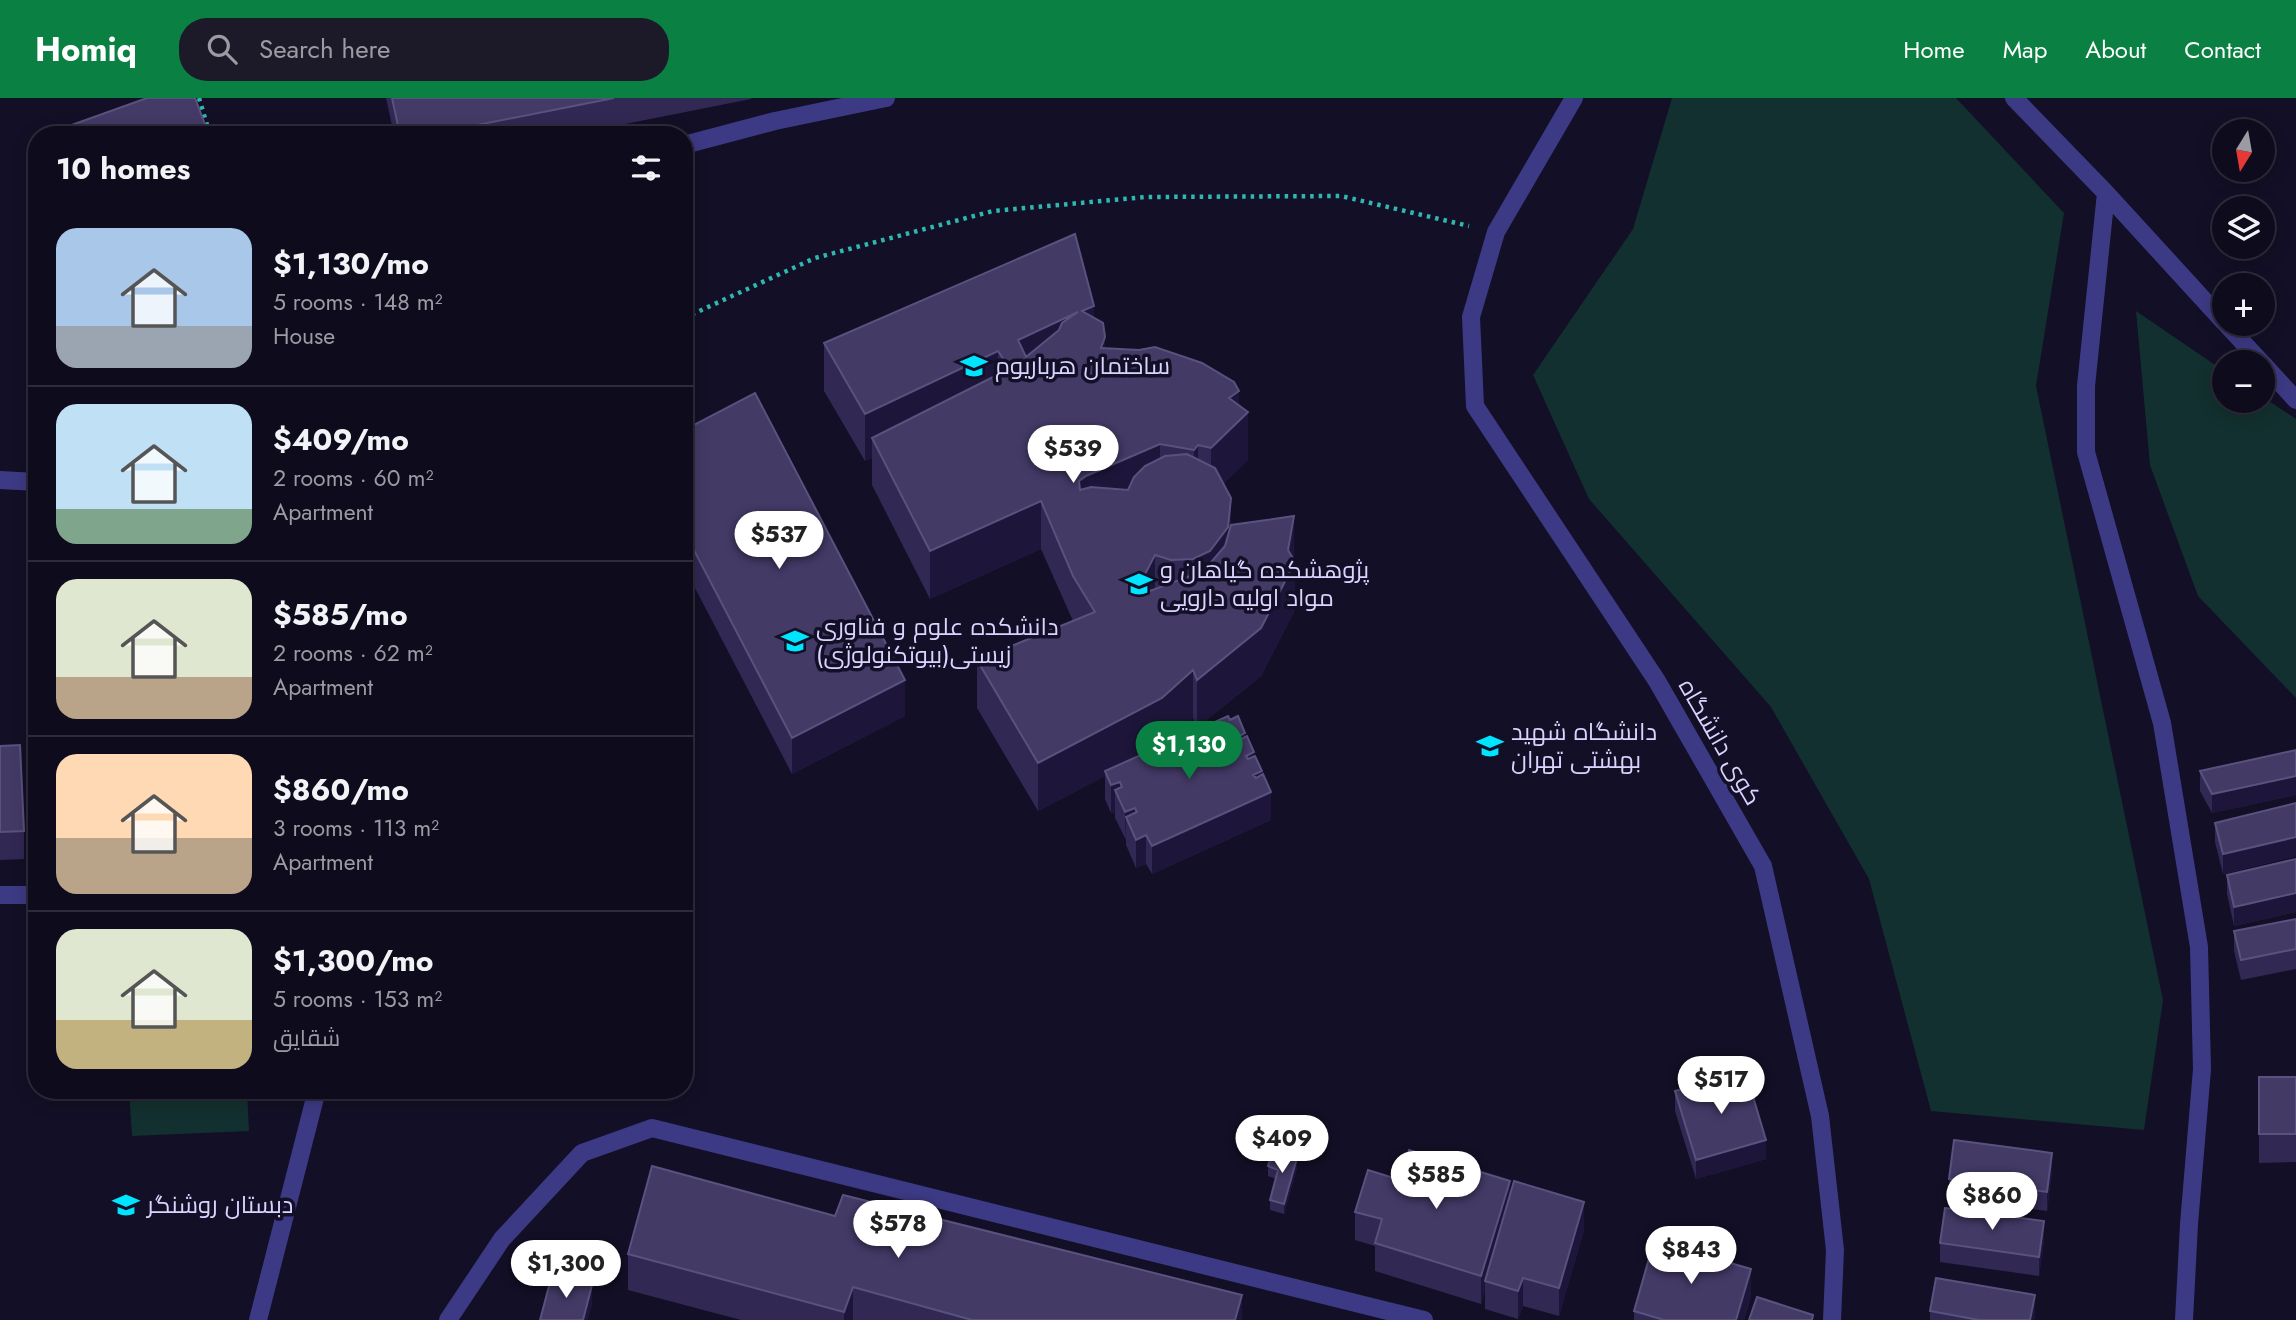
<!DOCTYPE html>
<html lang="en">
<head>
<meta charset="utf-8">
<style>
  :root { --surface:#0e0b1c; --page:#1c1929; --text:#f1f3f6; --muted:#9b9ba3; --line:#2e2b3b; --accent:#0b8043 }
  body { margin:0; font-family:Jost,Cairo,sans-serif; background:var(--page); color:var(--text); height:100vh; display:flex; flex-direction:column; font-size:26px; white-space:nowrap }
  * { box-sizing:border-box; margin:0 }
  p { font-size:23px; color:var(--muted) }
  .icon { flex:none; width:38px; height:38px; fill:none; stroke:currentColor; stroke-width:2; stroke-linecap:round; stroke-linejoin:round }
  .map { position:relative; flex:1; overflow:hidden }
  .side { position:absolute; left:28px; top:28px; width:665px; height:973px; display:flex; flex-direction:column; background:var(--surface); border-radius:28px; box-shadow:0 4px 18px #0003,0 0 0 2px var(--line) }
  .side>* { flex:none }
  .needle { width:46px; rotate:191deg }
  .tools { position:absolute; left:2212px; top:21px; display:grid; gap:14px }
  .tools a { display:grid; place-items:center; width:63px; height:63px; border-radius:50%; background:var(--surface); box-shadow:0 4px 18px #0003,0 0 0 2px var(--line); font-size:35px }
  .price { position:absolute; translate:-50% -60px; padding:0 16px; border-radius:24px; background:#fff; color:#222; font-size:23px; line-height:46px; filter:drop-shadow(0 2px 4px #0008) }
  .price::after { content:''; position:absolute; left:50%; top:42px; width:21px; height:16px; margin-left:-10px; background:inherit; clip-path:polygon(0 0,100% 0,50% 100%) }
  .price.selected { background:var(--accent); color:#fff }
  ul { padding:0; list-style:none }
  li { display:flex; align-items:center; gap:21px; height:175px; padding:0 28px }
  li+li { border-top:2px solid var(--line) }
  li span { display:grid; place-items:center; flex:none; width:196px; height:140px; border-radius:21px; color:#555 }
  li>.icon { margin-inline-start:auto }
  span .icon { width:84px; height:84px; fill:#fffc; stroke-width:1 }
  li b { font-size:30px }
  h2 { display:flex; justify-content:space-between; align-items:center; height:84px; padding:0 28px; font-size:30px }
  header { display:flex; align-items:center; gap:42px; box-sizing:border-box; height:98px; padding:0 35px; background:var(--accent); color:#fff }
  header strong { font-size:33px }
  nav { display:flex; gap:38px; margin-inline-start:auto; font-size:24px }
  .search { width:490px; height:63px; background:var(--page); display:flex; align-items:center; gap:18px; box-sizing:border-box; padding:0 24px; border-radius:28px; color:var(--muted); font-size:26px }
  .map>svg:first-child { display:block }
</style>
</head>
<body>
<header>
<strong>Homiq</strong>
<div class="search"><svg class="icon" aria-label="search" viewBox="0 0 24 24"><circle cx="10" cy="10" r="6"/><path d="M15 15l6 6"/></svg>Search here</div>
<nav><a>Home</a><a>Map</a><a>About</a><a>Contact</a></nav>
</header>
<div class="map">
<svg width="2296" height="1222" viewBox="0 0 2296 1222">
  <rect width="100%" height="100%" fill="#130f26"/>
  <path fill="#12302f" d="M 1672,0 L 1956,0 L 2064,115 L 2036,288 L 2163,902 L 2144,1032 L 1931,1013 L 1869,781 L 1771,609 L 1589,401 L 1533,277 L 1633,131 Z
    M 2136,213 L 2224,273 L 2224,303 L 2263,303 L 2263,299 L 2296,321 L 2296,600 L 2198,498 L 2150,367 Z
    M 129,992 L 247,992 L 249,1033 L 132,1038 Z"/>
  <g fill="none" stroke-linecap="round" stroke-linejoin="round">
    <path stroke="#2fb8b0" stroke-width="4.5" stroke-dasharray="3.5 5" stroke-linecap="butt" d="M 199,0 L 210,37
      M 684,220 L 815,160 L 993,113 L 1145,99 L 1341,98 L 1469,128"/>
    <path stroke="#3d3a85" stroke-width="18" d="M 1574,0 L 1496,134 L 1471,219 L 1475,308 L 1657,583 L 1763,768 L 1820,1018 L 1835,1152 L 1832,1222
      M 2014,0 L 2106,95
      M 684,47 L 775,23 L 886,0
      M 2226,226 L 2261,264
      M 2263,266 L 2296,302
      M 0,382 L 37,384
      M 0,797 L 37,797
      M 258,1222 L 317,992
      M 448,1222 L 502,1141 L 582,1055 L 652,1030 L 1424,1222
      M 2184,1222 L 2189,1126 L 2202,971 L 2199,849 L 2162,625 L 2086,354 L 2086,288 L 2106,95 L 2224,224"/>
  </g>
  <path fill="#312854" d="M 386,0 L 751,0 L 751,1 L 570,37 L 394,37 Z
    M 1094,220 L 1105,250 L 1239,307 L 1248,362 L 1223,386 L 1231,427 L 1294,462 L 1295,512 L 1261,578 L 1197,630 L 1193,620 L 1163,647 L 1230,622 L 1245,639 L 1254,658 L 1262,677 L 1271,722 L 1152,776 L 1146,766 L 1136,770 L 1126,747 L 1126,742 L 1115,720 L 1115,714 L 1111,715 L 1105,701 L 1105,678 L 1038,713 L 977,610 L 977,562 L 1073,523 L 1041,451 L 930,501 L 872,387 L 872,360 L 865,363 L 824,293 L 824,245 Z
    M 684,332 L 905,618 L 792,676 L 684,469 Z
    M 33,457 L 37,457 L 37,537 L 33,537 Z
    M 0,648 L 24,733 L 24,761 L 0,762 Z
    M 2296,652 L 2296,697 L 2212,715 L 2200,693 L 2200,673 Z
    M 2296,705 L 2296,758 L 2223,776 L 2215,744 L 2215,725 Z
    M 2296,761 L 2296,814 L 2234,828 L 2227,796 L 2227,777 Z
    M 2296,821 L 2296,871 L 2241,882 L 2234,853 L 2234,833 Z
    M 2259,979 L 2296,979 L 2296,1064 L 2259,1065 Z
    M 1675,993 L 1766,1061 L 1696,1081 L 1675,1013 Z
    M 1268,1068 L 1297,1070 L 1284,1116 L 1270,1112 L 1270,1102 L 1276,1081 L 1268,1078 Z
    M 2052,1074 L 2047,1113 L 1949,1100 L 1949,1081 Z
    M 1400,1082 L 1510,1099 L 1584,1132 L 1559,1218 L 1523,1208 L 1518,1221 L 1485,1211 L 1485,1192 L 1481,1206 L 1375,1173 L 1375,1148 L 1355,1142 L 1355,1114 Z
    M 835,1118 L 1242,1222 L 741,1222 L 628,1192 L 628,1156 Z
    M 2044,1142 L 2039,1178 L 1940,1164 L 1940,1145 Z
    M 1751,1199 L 1744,1222 L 1634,1222 L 1634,1213 Z
    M 1930,1213 L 2035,1217 L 2034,1222 L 1930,1222 Z"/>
  <path fill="#1d163a" d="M 1094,208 L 1094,255 L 1082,213 Z
    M 1078,214 L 1018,290 L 1018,242 Z
    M 1105,239 L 1105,287 L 1101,250 Z
    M 998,253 L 998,301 L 872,340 L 872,360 L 865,363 L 865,316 Z
    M 1239,293 L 1239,323 L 1248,314 L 1248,362 L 1211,398 L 1211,350 L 1229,300 Z
    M 1160,346 L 1160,394 L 1086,426 L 1079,383 L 1086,378 Z
    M 1198,347 L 1198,395 L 1194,400 L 1194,352 Z
    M 1231,400 L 1231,448 L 1193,509 L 1193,461 Z
    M 1041,403 L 1041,451 L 930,501 L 930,453 Z
    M 1294,418 L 1295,512 L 1261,578 L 1197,630 L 1197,582 L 1288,452 Z
    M 1155,457 L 1155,505 L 1144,478 Z
    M 1193,572 L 1193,620 L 1162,648 L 1105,673 L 1105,678 L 1038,713 L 1038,665 Z
    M 905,582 L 905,618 L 792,676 L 792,640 Z
    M 1245,635 L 1245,663 L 1237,639 Z
    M 1254,654 L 1254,676 L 1262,673 L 1262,698 L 1271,694 L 1271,722 L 1152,776 L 1152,748 L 1246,658 Z
    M 2296,678 L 2296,697 L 2212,715 L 2212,696 Z
    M 1120,684 L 1120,703 L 1115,692 L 1115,714 L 1111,715 L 1111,687 Z
    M 1135,710 L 1135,738 L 1126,719 L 1125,743 L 1125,714 Z
    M 1146,737 L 1146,766 L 1136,770 L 1136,742 Z
    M 2296,739 L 2296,758 L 2223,776 L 2223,756 Z
    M 2296,795 L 2296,814 L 2234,828 L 2234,809 Z
    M 1766,1042 L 1766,1061 L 1696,1081 L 1696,1062 Z
    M 2052,1055 L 2052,1074 L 2047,1113 L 2047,1094 Z
    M 1297,1060 L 1297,1070 L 1284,1116 L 1284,1106 Z
    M 1510,1083 L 1510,1112 L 1485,1183 L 1485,1192 L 1481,1206 L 1481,1178 Z
    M 1584,1104 L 1584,1132 L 1559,1218 L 1559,1190 Z
    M 2044,1123 L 2044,1142 L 2039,1178 L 2039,1159 Z
    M 1751,1171 L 1751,1199 L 1744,1222 L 1736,1222 Z
    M 1523,1180 L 1523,1208 L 1518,1221 L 1518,1193 Z
    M 592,1187 L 592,1207 L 588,1222 L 583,1222 Z
    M 853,1189 L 853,1222 L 844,1222 L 844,1214 Z
    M 1242,1197 L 1242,1222 L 1235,1222 Z
    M 2035,1197 L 2035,1217 L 2034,1222 L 2030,1222 Z"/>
  <path fill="#433a66" stroke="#5a527e" stroke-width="2" fill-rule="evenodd" d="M 147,0 L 195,0 L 209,37 L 50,37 L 49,35 Z
    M 392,0 L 614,0 L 427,37 L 400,37 Z
    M 1075,136 L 1094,208 L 1082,213 L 1103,225 L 1105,239 L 1101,250 L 1139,252 L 1155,249 L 1202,265 L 1234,284 L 1239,293 L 1229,300 L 1248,314 L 1211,350 L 1198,347 L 1194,352 L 1160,346 L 1086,378 L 1079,383 L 1080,392 L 1091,389 L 1128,392 L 1134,379 L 1145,368 L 1165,358 L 1187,356 L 1215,370 L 1231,400 L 1228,429 L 1210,453 L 1193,461 L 1171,462 L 1155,457 L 1144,478 L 1150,493 L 1190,478 L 1207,469 L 1225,448 L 1231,427 L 1294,418 L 1288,452 L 1295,464 L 1261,530 L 1197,582 L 1193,572 L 1162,600 L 1038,665 L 977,562 L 1095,514 L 1073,478 L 1041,403 L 930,453 L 872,340 L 999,276 L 1011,273 L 998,253 L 865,316 L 824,245 ZM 1078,214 L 1062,225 L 1059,232 L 1026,259 L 1018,242 Z
    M 755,295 L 905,582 L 792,640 L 684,433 L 684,332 Z
    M 33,457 L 37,457 L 37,518 L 33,518 Z
    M 1228,618 L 1230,622 L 1238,618 L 1245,635 L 1237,639 L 1239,642 L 1247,638 L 1254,654 L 1246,658 L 1248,661 L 1255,658 L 1262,673 L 1253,677 L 1256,680 L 1263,676 L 1271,694 L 1152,748 L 1146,737 L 1136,742 L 1126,719 L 1137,714 L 1135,710 L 1125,714 L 1115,692 L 1122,689 L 1120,684 L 1111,687 L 1105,673 Z
    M 20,647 L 24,733 L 0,734 L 0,648 Z
    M 2296,652 L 2296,678 L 2212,696 L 2200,673 Z
    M 2296,705 L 2296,739 L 2223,756 L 2215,725 Z
    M 2296,761 L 2296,795 L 2234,809 L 2227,777 Z
    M 2296,821 L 2296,851 L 2241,862 L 2234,833 Z
    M 1746,975 L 1766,1042 L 1696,1062 L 1675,993 Z
    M 2259,979 L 2296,979 L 2296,1036 L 2259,1036 Z
    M 1954,1042 L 2052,1055 L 2047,1094 L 1949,1081 Z
    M 1273,1052 L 1297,1060 L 1284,1106 L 1270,1102 L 1278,1072 L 1268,1068 Z
    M 1409,1052 L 1510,1083 L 1481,1178 L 1375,1145 L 1382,1121 L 1355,1114 L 1368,1072 L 1400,1082 Z
    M 652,1068 L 835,1118 L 843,1097 L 1242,1197 L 1235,1222 L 972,1222 L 853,1189 L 844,1214 L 628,1156 Z
    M 1514,1083 L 1584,1104 L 1559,1190 L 1523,1180 L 1518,1193 L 1485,1183 Z
    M 1945,1110 L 2044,1123 L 2039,1159 L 1940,1145 Z
    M 1654,1143 L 1751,1171 L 1736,1222 L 1664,1222 L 1634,1213 Z
    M 552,1177 L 592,1187 L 583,1222 L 540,1222 Z
    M 1936,1180 L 2035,1197 L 2030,1222 L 1979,1222 L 1930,1213 Z
    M 1757,1199 L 1813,1217 L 1812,1222 L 1749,1222 Z"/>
  <defs>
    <g id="university-bare" transform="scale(2.1)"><path d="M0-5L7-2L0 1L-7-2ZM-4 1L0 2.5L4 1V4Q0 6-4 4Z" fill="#00e5ff" stroke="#130f26" stroke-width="2.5" paint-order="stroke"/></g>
    <g id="school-bare" transform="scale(2.1)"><path d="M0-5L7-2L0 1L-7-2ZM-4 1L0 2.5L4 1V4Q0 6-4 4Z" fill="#00e5ff" stroke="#130f26" stroke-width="2.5" paint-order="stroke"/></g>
  </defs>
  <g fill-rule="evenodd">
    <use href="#university-bare" x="974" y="268"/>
    <use href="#university-bare" x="1139" y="486"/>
    <use href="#university-bare" x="795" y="543"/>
    <use href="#university-bare" x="1490" y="648"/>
    <use href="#school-bare" x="126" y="1107"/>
  </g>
  <g text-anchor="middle" stroke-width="7" stroke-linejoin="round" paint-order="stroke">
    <g font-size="24" fill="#d9d4ff" stroke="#130f26" text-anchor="start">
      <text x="995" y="276">ساختمان هرباریوم</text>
      <text x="1160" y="480">پژوهشکده گیاهان و<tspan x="1160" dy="28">مواد اولیه دارویی</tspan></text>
      <text x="816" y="537">دانشکده علوم و فناوری<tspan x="816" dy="28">زیستی(بیوتکنولوژی)</tspan></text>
      <text x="1511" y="642">دانشگاه شهید<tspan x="1511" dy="28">بهشتی تهران</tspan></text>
      <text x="147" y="1115">دبستان روشنگر</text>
    </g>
    <g font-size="24" fill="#d9d4ff" stroke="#130f26">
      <text transform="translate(1720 644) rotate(60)" y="8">کوی دانشگاه</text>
    </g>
  </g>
</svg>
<div class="tools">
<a><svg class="needle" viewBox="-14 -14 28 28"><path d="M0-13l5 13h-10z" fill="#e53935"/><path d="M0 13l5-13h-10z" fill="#9b9ba3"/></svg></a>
<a><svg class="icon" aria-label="layers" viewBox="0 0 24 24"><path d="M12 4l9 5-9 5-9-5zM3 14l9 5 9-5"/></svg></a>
<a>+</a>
<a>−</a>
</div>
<b class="price" style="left:1073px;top:387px">$539</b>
<b class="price" style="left:779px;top:473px">$537</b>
<b class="price selected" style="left:1189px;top:683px">$1,130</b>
<b class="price" style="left:1721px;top:1018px">$517</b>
<b class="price" style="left:1282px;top:1077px">$409</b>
<b class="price" style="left:1436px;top:1113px">$585</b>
<b class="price" style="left:1992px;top:1134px">$860</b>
<b class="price" style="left:898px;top:1162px">$578</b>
<b class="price" style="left:1691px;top:1188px">$843</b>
<b class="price" style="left:566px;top:1202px">$1,300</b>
<section class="side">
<h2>10 homes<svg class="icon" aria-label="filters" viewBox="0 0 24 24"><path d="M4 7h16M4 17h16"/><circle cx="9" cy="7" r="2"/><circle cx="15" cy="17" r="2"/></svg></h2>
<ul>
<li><span style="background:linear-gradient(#a9c7e8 70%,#9aa5b1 0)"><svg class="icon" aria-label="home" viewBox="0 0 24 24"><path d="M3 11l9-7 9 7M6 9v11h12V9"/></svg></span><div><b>$1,130/mo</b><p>5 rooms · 148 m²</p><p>House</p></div></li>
<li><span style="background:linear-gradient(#bfe0f5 75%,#7fa58c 0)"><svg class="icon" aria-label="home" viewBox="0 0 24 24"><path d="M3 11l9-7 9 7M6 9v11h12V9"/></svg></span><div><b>$409/mo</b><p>2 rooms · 60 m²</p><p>Apartment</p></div></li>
<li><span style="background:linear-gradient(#dfe7d0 70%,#b9a48a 0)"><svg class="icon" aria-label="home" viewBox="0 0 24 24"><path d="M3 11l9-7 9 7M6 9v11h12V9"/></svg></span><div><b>$585/mo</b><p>2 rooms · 62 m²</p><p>Apartment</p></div></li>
<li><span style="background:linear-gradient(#ffd9b3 60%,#b9a48a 0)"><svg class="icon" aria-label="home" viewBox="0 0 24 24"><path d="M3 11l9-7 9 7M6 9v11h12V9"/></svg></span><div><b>$860/mo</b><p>3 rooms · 113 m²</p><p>Apartment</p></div></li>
<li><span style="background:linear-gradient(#dfe7d0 65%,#c2b280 0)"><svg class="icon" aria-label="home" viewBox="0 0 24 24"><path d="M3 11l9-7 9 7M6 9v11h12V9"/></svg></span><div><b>$1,300/mo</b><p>5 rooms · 153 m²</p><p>شقایق</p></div></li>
</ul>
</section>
</div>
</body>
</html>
